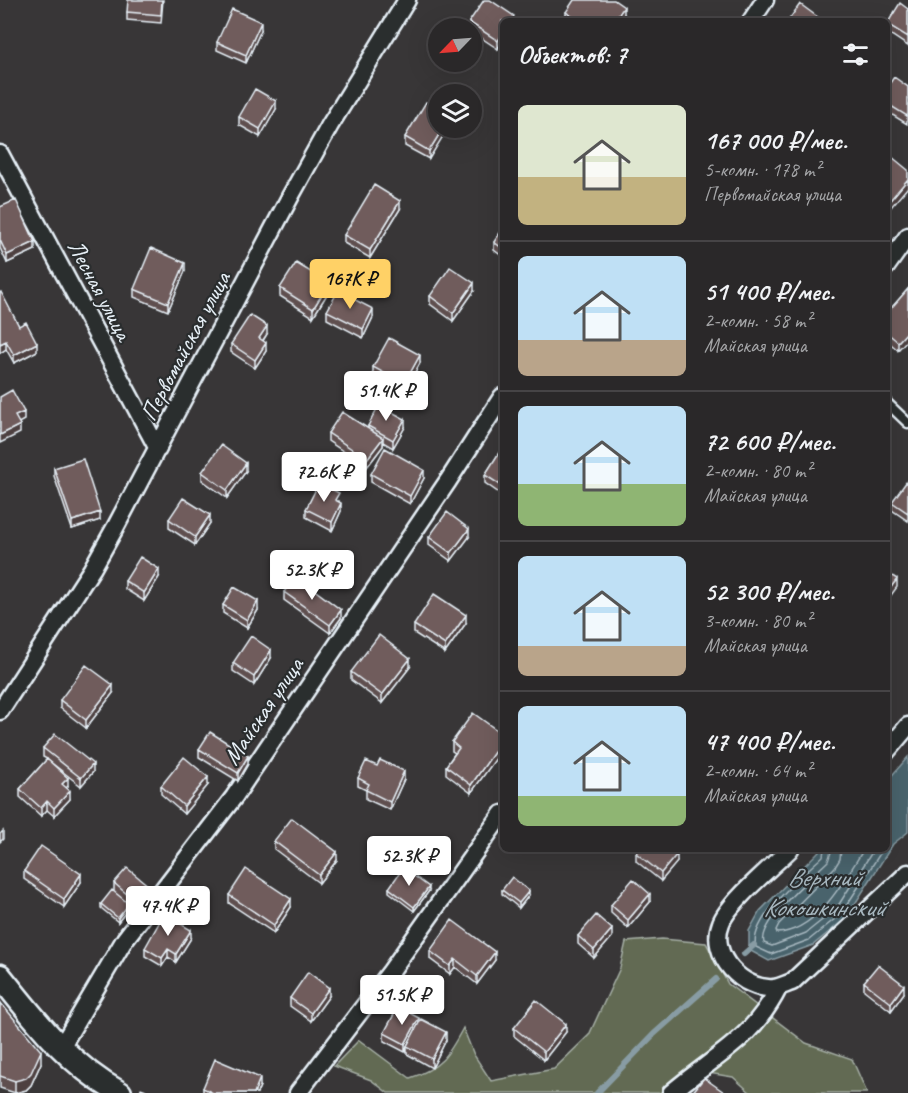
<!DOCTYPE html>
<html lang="ru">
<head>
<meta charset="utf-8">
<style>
  :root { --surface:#2a2829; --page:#323031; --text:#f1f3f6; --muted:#a5a6a8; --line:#464446; --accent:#ffd166 }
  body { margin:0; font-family:Caveat,sans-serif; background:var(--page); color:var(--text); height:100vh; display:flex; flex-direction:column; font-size:22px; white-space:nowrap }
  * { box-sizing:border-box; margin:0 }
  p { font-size:20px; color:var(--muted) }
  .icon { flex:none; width:33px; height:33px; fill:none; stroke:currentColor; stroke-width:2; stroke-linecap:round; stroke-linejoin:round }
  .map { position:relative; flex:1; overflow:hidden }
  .sheet { position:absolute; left:500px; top:18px; width:390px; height:834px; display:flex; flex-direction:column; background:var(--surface); border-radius:9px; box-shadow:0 6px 24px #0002,0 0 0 2px var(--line) }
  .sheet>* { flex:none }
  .needle { width:39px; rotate:245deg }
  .buttons { position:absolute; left:428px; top:18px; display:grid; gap:12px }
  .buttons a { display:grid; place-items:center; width:54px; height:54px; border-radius:50%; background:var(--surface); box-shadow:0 6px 24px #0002,0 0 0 2px var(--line); font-size:30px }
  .price { position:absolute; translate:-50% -51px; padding:0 14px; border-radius:6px; background:#fff; color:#222; font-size:20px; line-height:39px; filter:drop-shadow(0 2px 3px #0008) }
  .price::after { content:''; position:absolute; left:50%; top:36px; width:18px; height:14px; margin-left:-9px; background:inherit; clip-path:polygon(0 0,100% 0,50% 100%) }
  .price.selected { background:var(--accent); color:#111 }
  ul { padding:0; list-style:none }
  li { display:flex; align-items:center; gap:18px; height:150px; padding:0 18px }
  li+li { border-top:2px solid var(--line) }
  li span { display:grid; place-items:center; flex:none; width:168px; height:120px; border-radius:9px; color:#555 }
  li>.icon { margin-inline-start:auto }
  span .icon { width:72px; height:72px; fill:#fffc; stroke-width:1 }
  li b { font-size:26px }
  h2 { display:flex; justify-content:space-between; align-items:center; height:72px; padding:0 18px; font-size:26px }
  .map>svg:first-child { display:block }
</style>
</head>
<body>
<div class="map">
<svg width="908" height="1093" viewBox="0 0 908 1093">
  <rect width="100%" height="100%" fill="#383637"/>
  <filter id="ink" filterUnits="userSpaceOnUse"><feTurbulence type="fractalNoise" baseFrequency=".0167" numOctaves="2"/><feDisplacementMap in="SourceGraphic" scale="12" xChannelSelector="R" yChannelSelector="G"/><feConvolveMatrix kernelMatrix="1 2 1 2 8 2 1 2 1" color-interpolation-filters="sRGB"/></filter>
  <g filter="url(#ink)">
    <path fill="#626b52" stroke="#a5aea5" stroke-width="1.5" d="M 662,939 L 706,943 L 728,984 L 806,1043 L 852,1059 L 867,1093 L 751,1093 L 733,1077 L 702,1072 L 686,1093 L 388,1093 L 371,1080 L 334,1066 L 359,1040 L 410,1078 C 441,1068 448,1056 463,1028 L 474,1055 L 491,1081 L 554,1069 L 589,1035 L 620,968 L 626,942 Z"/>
    <path fill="#48636c" stroke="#889ca4" stroke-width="1.5" d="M 908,757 L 908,832 L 893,844 L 846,918 L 813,945 L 769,961 L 749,950 L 749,931 L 760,911 L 821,849 L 886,849 L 887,781 Z"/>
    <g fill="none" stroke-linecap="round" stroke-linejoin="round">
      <path stroke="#a8b8c0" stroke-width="1.5" d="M 824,849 L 823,856 C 804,874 748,920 756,947 L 771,954 L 809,940 L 841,914 L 883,849
        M 832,849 L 828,861 C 813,876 758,922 764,943 L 772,946 L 806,933 L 836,909 L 874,849
        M 841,849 L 840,859 L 835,867 L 779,924 L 776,930 L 777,933 C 818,931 844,880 864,849"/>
      <path stroke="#889ca4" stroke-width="6" d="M 744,954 L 754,945
        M 597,1093 L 654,1034 L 716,979"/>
      <g stroke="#e8f1f8" stroke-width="13">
        <path id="lane" d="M 886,402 L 908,423"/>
      </g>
      <g stroke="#e8f1f8" stroke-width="21">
        <path id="street" d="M 751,21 L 765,0
          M 0,154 L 158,449
          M 886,267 L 908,236
          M 0,711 L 92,569 L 115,528 L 290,197 L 330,125 L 407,0
          M 886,752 L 908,726
          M 790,849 C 773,866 728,903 721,923 C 708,955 743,991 774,988 C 780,987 786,984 792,982 L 908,873
          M 60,1049 L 125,939 L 234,797 L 448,481 L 502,397
          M 298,1093 L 391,971 L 502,814
          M 671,1093 C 714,1056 752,1041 779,987"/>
      </g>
      <g stroke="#e8f1f8" stroke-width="27">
        <path id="secondary" d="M 0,976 C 36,1021 69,1065 120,1093"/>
      </g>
      <path stroke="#e8f1f8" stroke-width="4" stroke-dasharray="6 4.5" stroke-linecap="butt" d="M 140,1089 L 150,1093"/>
      <use href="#lane" stroke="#2a2d2e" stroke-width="8"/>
      <use href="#street" stroke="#2a2d2e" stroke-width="16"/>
      <use href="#secondary" stroke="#2a2d2e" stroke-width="22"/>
    </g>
    <path fill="#5f4f4f" stroke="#e8f1f8" stroke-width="1.5" d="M 163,0 L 161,23 L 127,20 L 127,12 Z
      M 908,9 L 908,46 L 887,32 L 887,24 Z
      M 566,12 L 624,15 L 619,21 L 567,21 L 566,20 Z
      M 514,21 L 498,49 L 471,31 L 471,28 L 469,28 L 469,22 Z
      M 261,30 L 246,63 L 217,50 L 217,42 Z
      M 908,87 L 907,124 L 886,111 L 886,89 Z
      M 276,109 L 260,137 L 239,125 L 239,117 Z
      M 438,109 L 429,159 L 405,146 L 405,137 Z
      M 0,207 L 35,250 L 7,263 L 0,248 Z
      M 400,209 L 370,258 L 344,243 L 344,235 Z
      M 502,230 L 502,256 L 494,250 L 494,242 Z
      M 185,271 L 168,311 L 134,297 L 134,289 Z
      M 280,288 L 329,291 L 313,317 L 280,296 Z
      M 908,289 L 898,350 L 886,340 L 886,314 Z
      M 474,291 L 453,321 L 430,304 L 430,296 Z
      M 0,293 L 19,326 L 37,351 L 14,363 L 6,349 L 0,353 Z
      M 327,311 L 373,317 L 363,338 L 327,319 Z
      M 267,334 L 263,341 L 266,351 L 255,368 L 231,352 L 231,344 Z
      M 420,363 L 404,392 L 373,375 L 373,367 Z
      M 368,426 L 405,427 L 393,448 L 383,442 L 383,446 L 367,467 L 328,441 L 328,433 L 368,428 Z
      M 502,448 L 502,495 L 485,483 L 485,475 Z
      M 54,468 L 100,520 L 72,529 L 54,476 Z
      M 246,471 L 227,498 L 202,480 L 202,472 Z
      M 371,474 L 424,478 L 410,504 L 371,482 Z
      M 908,482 L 908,521 L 892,510 L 892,502 Z
      M 339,501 L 341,511 L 332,531 L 306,517 L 306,509 Z
      M 169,519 L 210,523 L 195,545 L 169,528 Z
      M 429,537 L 469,537 L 451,561 L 429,545 Z
      M 159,577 L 144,601 L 125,589 L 125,581 Z
      M 284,592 L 341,618 L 330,633 L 284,600 Z
      M 223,605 L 258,610 L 247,628 L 223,613 Z
      M 466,623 L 445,653 L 414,633 L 414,625 Z
      M 271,658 L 254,685 L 233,671 L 233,663 Z
      M 410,667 L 382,703 L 351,680 L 351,672 Z
      M 113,693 L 86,728 L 60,708 L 60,700 Z
      M 502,734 L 502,750 L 471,793 L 446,774 L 446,766 L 455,753 L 452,751 L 452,742 Z
      M 43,748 L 93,772 L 81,786 L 49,761 L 68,786 L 66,787 L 70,799 L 54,816 L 47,810 L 41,816 L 20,797 L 20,789 L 47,759 L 43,757 Z
      M 199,749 L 248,764 L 238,781 L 199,757 Z
      M 358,778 L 404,779 L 390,810 L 366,799 L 366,790 L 358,786 Z
      M 208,785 L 184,814 L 161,794 L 161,786 Z
      M 274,841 L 337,860 L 319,883 L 274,849 Z
      M 636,853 L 677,862 L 661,881 L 636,861 Z
      M 24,871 L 81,882 L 64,907 L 24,879 Z
      M 114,883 L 149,894 L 136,910 L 129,904 L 129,908 L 118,922 L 101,908 L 101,904 L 114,891 Z
      M 389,888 L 429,891 L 414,911 L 389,892 Z
      M 502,890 L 529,895 L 519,908 L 502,894 Z
      M 229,895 L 291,907 L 274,933 L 229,903 Z
      M 650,902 L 628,928 L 611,913 L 611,905 Z
      M 578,936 L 612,937 L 594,958 L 578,944 Z
      M 191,938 L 176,962 L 168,957 L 162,966 L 145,956 L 145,948 Z
      M 430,951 L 495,960 L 477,984 L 455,967 L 450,974 L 430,959 Z
      M 864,982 L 904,993 L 891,1011 L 864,990 Z
      M 329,996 L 311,1021 L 290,1006 L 290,998 Z
      M 0,1002 L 41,1063 L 31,1085 L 26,1090 L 15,1093 L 0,1088 Z
      M 419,1022 L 446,1040 L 432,1068 L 407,1054 L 407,1049 L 405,1052 L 384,1041 L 384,1033 Z
      M 514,1028 L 566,1032 L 544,1060 L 514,1036 Z
      M 260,1086 L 257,1093 L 203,1093 L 203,1088 Z"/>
    <path fill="#4e4040" stroke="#e8f1f8" stroke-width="1.5" d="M 624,7 L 624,15 L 619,21 L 614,21 Z
      M 261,22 L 261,30 L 246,63 L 246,55 Z
      M 502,34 L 502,42 L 498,49 L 498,41 Z
      M 276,101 L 276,109 L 260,137 L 260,129 Z
      M 443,128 L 448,128 L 429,159 L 429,151 Z
      M 908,179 L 908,187 L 886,213 L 886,205 Z
      M 400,201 L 400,209 L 370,258 L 370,250 Z
      M 35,242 L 35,250 L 7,263 L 7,255 Z
      M 185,263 L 185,271 L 168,311 L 168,303 Z
      M 329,283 L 329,291 L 313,317 L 313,309 Z
      M 474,283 L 474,291 L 453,321 L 453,313 Z
      M 373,309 L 373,317 L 363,338 L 363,329 Z
      M 267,326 L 267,334 L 259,346 L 259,338 Z
      M 908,331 L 908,339 L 898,350 L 898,342 Z
      M 6,341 L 6,349 L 0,353 L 0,344 Z
      M 37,343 L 37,351 L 14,363 L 14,355 Z
      M 266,343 L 266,351 L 255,368 L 255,360 Z
      M 420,355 L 420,363 L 404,392 L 404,384 Z
      M 24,412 L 24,420 L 15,425 L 15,416 Z
      M 405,419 L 405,427 L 393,448 L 393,440 Z
      M 20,425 L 20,433 L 0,443 L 0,435 Z
      M 383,438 L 383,446 L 367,467 L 367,459 Z
      M 246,463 L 246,471 L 227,498 L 227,490 Z
      M 424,470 L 424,478 L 410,504 L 410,496 Z
      M 341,503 L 341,511 L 332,531 L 332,522 Z
      M 100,512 L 100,520 L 72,529 L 72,521 Z
      M 210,515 L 210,523 L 195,545 L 195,537 Z
      M 469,529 L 469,537 L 451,561 L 451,553 Z
      M 159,569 L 159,577 L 144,601 L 144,593 Z
      M 897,579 L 897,587 L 886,602 L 886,594 Z
      M 258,601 L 258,610 L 247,628 L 247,620 Z
      M 341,610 L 341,618 L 330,633 L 330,625 Z
      M 466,615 L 466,623 L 445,653 L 445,645 Z
      M 271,650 L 271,658 L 254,685 L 254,677 Z
      M 410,659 L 410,667 L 382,703 L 382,695 Z
      M 113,685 L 113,693 L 86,728 L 86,720 Z
      M 502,741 L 502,750 L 471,793 L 471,785 Z
      M 248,756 L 248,764 L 238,781 L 238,773 Z
      M 93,764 L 93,772 L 81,786 L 81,778 Z
      M 404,771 L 404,779 L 390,810 L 390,802 Z
      M 208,777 L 208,785 L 184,814 L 184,806 Z
      M 68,778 L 68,786 L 62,792 L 62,784 Z
      M 70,791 L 70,799 L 54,816 L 54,808 Z
      M 47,801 L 47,810 L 41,816 L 41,808 Z
      M 3,831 L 3,839 L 0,842 L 0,834 Z
      M 337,852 L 337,860 L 319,883 L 319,875 Z
      M 677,854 L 677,862 L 661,881 L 661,873 Z
      M 81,874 L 81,882 L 64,907 L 64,899 Z
      M 149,886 L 149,894 L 136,910 L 136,902 Z
      M 429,887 L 429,891 L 414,911 L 414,907 Z
      M 529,891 L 529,895 L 519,908 L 519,903 Z
      M 650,894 L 650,902 L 628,928 L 628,920 Z
      M 291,899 L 291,907 L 274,933 L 274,925 Z
      M 129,904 L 129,908 L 118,922 L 118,918 Z
      M 612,929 L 612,937 L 594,958 L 594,950 Z
      M 191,930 L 191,938 L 176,962 L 176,954 Z
      M 168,949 L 168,957 L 162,966 L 162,958 Z
      M 495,952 L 495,960 L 477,984 L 477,976 Z
      M 455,959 L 455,967 L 450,974 L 450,966 Z
      M 904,985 L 904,993 L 891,1011 L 891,1003 Z
      M 329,988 L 329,996 L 311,1021 L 311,1013 Z
      M 419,1018 L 419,1026 L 407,1046 L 405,1052 L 405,1044 Z
      M 566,1024 L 566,1032 L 544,1060 L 544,1052 Z
      M 446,1032 L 446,1040 L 432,1068 L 432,1059 Z
      M 41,1051 L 41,1063 L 31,1085 L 26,1090 L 15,1093 L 15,1081 Z
      M 260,1078 L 260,1086 L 257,1093 L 254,1093 Z"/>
    <path fill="#6f5c5c" stroke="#e8f1f8" stroke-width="1.5" d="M 128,0 L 162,0 L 161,15 L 127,12 Z
      M 484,0 L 490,0 L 514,16 L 511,21 L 502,21 L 502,34 L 498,41 L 469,22 Z
      M 574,0 L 614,0 L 624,7 L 614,21 L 579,21 L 566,12 Z
      M 900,3 L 908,9 L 908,37 L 887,24 Z
      M 800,4 L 823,21 L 788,21 Z
      M 232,9 L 261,22 L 246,55 L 217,42 Z
      M 894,77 L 908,87 L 908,114 L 907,116 L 886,103 L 886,89 Z
      M 255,89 L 276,101 L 260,129 L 239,117 Z
      M 426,102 L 438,109 L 438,128 L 443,128 L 429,151 L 405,137 Z
      M 886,152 L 908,170 L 908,179 L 886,205 Z
      M 374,185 L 400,201 L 370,250 L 344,235 Z
      M 16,200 L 35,242 L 7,255 L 0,240 L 0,207 Z
      M 502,230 L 502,248 L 494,242 Z
      M 151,248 L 185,263 L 168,303 L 134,289 Z
      M 296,263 L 329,283 L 313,309 L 280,288 Z
      M 450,267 L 474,283 L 453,313 L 430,296 Z
      M 908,289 L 908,331 L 898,342 L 886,332 L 886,314 Z
      M 338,291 L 373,309 L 363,329 L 327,311 Z
      M 1,292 L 19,326 L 26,322 L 37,343 L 14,355 L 6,341 L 0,344 L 0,293 Z
      M 250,315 L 267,326 L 259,338 L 266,343 L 255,360 L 231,344 Z
      M 389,338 L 420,355 L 404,384 L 373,367 Z
      M 12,390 L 24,412 L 15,416 L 20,425 L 0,435 L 0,397 Z
      M 379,405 L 405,419 L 393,440 L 368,426 Z
      M 342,412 L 383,438 L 367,459 L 328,433 Z
      M 221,445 L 246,463 L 227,490 L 202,472 Z
      M 385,448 L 424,470 L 410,496 L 371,474 Z
      M 502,448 L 502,486 L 485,475 Z
      M 83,459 L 100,512 L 72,521 L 54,468 Z
      M 907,481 L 908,482 L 908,513 L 892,502 Z
      M 319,483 L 339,493 L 335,500 L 341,503 L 332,522 L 306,509 Z
      M 183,498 L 210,515 L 195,537 L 169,519 Z
      M 447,512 L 469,529 L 451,553 L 429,537 Z
      M 140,557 L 159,569 L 144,593 L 125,581 Z
      M 886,572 L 897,579 L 886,594 Z
      M 296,576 L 341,610 L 330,625 L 284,592 Z
      M 234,587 L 258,601 L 247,620 L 223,605 Z
      M 434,594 L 466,615 L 445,645 L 414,625 Z
      M 379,635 L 410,659 L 382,695 L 351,672 Z
      M 251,636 L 271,650 L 254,677 L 233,663 Z
      M 86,665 L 113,685 L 86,720 L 60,700 Z
      M 473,713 L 502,734 L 502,741 L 471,785 L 446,766 L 459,748 L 452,742 Z
      M 210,732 L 248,756 L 238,773 L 199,749 Z
      M 55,734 L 93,764 L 81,778 L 43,748 Z
      M 184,757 L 208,777 L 184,806 L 161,786 Z
      M 47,759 L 68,778 L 62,784 L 70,791 L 54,808 L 47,801 L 41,808 L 20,789 Z
      M 380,760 L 404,771 L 390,802 L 366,790 L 369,784 L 358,778 L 366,761 L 377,766 Z
      M 292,818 L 337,852 L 319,875 L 274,841 Z
      M 41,846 L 81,874 L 64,899 L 24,871 Z
      M 639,849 L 671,849 L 677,854 L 661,873 L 636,853 Z
      M 127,868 L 149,886 L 136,902 L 114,883 Z
      M 403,868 L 429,887 L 414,907 L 389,888 Z
      M 246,869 L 291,899 L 274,925 L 229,895 Z
      M 512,877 L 529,891 L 519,903 L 502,890 Z
      M 633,879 L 650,894 L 628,920 L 611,905 Z
      M 112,890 L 129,904 L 118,918 L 101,904 Z
      M 164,914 L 191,930 L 176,954 L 168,949 L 162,958 L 145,948 Z
      M 596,915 L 612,929 L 594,950 L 578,936 Z
      M 452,920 L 495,952 L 477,976 L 455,959 L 450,966 L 430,951 Z
      M 878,965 L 904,985 L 891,1003 L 864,982 Z
      M 308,972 L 329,988 L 311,1013 L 290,998 Z
      M 536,1000 L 566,1024 L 544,1052 L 514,1028 Z
      M 0,1002 L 41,1051 L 31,1073 L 26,1078 L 15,1081 L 0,1076 Z
      M 398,1007 L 419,1018 L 405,1044 L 384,1033 Z
      M 421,1019 L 446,1032 L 432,1059 L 407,1046 Z
      M 215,1059 L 260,1078 L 254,1093 L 213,1093 L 203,1088 Z
      M 704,1078 L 724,1092 L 723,1093 L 692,1093 Z"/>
  </g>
  <g text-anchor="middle" stroke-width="4.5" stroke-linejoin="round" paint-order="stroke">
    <g font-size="24" fill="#e8f1f8" stroke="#2a2d2e">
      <text transform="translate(100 290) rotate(62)" y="8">Лесная улица</text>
      <text transform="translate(185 346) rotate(-62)" y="8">Первомайская улица</text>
      <text transform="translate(263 711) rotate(-56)" y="8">Майская улица</text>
    </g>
    <g font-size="26" font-style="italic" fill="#a8b8c0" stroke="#2a2d2e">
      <text x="824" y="886">Верхний<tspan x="824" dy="30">Кокошкинский</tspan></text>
    </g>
  </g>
</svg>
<div class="buttons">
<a><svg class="needle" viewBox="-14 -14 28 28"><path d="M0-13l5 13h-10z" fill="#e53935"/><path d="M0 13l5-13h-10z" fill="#a5a6a8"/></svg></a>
<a><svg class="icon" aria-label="layers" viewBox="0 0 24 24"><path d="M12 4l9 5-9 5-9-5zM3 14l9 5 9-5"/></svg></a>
</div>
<b class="price selected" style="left:350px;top:310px">167K ₽</b>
<b class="price" style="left:386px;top:422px">51.4K ₽</b>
<b class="price" style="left:324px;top:503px">72.6K ₽</b>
<b class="price" style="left:312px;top:601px">52.3K ₽</b>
<b class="price" style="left:409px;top:887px">52.3K ₽</b>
<b class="price" style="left:168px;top:937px">47.4K ₽</b>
<b class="price" style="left:402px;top:1026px">51.5K ₽</b>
<section class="sheet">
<h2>Объектов: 7<svg class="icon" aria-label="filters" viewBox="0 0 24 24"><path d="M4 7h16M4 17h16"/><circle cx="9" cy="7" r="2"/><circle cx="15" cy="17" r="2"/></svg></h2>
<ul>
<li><span style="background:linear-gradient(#dfe7d0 60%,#c2b280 0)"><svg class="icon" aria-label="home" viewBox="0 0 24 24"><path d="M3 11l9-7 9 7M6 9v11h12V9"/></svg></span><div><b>167 000 ₽/мес.</b><p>5-комн. · 178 m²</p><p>Первомайская улица</p></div></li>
<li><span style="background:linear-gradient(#bfe0f5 70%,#b9a48a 0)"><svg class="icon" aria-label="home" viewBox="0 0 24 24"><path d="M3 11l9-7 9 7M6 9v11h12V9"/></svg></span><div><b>51 400 ₽/мес.</b><p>2-комн. · 58 m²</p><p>Майская улица</p></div></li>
<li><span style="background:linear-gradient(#bfe0f5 65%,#8fb573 0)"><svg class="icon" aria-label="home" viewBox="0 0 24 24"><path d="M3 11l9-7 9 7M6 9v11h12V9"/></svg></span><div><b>72 600 ₽/мес.</b><p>2-комн. · 80 m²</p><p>Майская улица</p></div></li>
<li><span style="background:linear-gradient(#bfe0f5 75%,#b9a48a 0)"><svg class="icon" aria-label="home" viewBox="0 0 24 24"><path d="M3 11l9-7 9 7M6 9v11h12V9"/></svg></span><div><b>52 300 ₽/мес.</b><p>3-комн. · 80 m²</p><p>Майская улица</p></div></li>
<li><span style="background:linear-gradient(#bfe0f5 75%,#8fb573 0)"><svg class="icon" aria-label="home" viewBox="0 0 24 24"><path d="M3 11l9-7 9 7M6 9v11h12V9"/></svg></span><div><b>47 400 ₽/мес.</b><p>2-комн. · 64 m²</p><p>Майская улица</p></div></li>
</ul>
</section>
</div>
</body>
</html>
